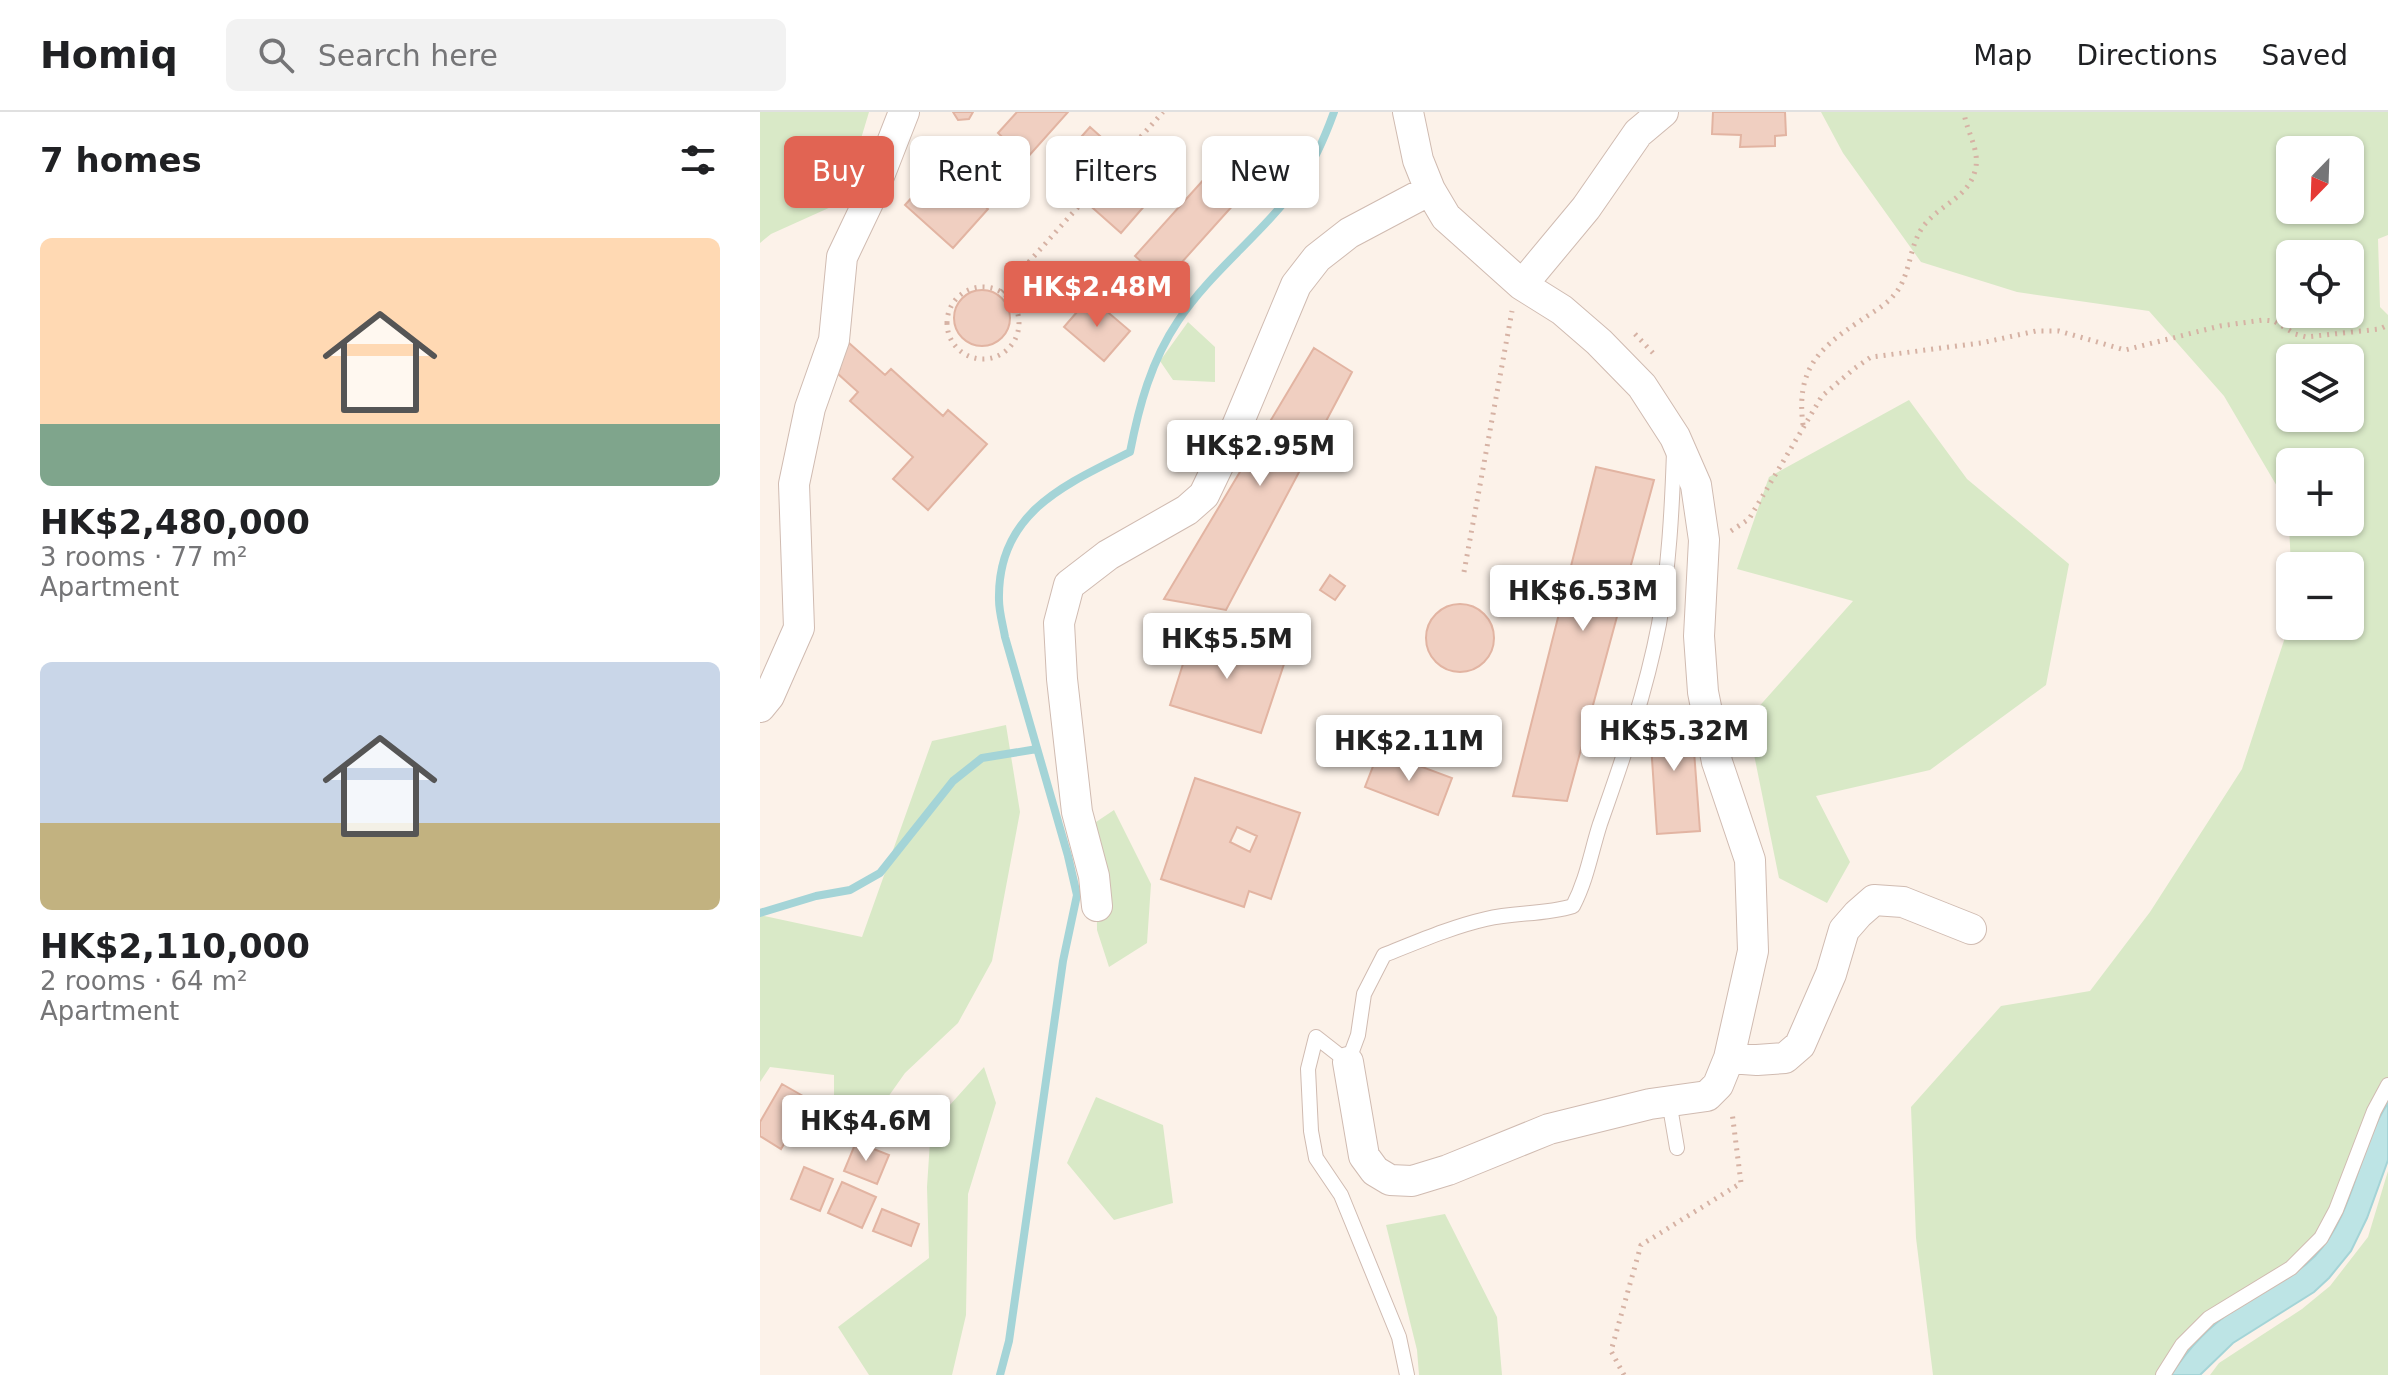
<!DOCTYPE html>
<html lang="en">
<head>
<meta charset="utf-8">
<style>
  :root { --surface:#fff; --page:#f2f2f2; --text:#202124; --muted:#757577; --line:#e0e0e0; --accent:#e16453 }
  body { margin:0; font-family:"DejaVu Sans",sans-serif; background:var(--page); color:var(--text); height:100vh; display:flex; flex-direction:column; font-size:30px; white-space:nowrap }
  * { box-sizing:border-box; margin:0 }
  p { font-size:26px; color:var(--muted) }
  .icon { flex:none; width:44px; height:44px; fill:none; stroke:currentColor; stroke-width:2; stroke-linecap:round; stroke-linejoin:round }
  .map { position:relative; flex:1; overflow:hidden }
  .drawer { display:flex; flex-direction:column; background:var(--surface); width:760px }
  .drawer>* { flex:none }
  .top-card { position:absolute; left:24px; top:24px; width:760px; height:72px; display:flex; gap:16px }
  .needle { width:52px; rotate:203deg }
  .tools { position:absolute; left:1516px; top:24px; display:grid; gap:16px }
  .tools a { display:grid; place-items:center; width:88px; height:88px; border-radius:12px; background:var(--surface); box-shadow:0 2px 6px #0004; font-size:40px }
  .price { position:absolute; translate:-50% -68px; padding:0 18px; border-radius:8px; background:#fff; color:#222; font-size:26px; line-height:52px; filter:drop-shadow(0 2px 4px #0008) }
  .price::after { content:''; position:absolute; left:50%; top:48px; width:24px; height:18px; margin-left:-12px; background:inherit; clip-path:polygon(0 0,100% 0,50% 100%) }
  .price.active { background:var(--accent); color:#fff }
  ul { padding:0; list-style:none }
  li { display:grid; align-content:center; gap:16px; height:424px; padding:0 40px }
  li span { display:grid; place-items:center; height:248px; border-radius:12px; color:#555 }
  li>.icon { margin-inline-start:auto }
  span .icon { width:144px; height:144px; fill:#fffc; stroke-width:1 }
  li b { font-size:34px }
  h2 { display:flex; justify-content:space-between; align-items:center; height:96px; padding:0 40px; font-size:34px }
  .pill { padding:0 28px; border-radius:12px; background:var(--surface); box-shadow:0 2px 6px #0004; font-size:28px; line-height:72px }
  .pill.active { background:var(--accent); color:#fff }
  header { display:flex; align-items:center; gap:48px; box-sizing:border-box; height:112px; padding:0 40px; background:var(--surface); border-bottom:2px solid var(--line) }
  header strong { font-size:38px }
  nav { display:flex; gap:44px; margin-inline-start:auto; font-size:28px }
  .search { width:560px; height:72px; background:var(--page); display:flex; align-items:center; gap:20px; box-sizing:border-box; padding:0 28px; border-radius:12px; color:var(--muted); font-size:30px }
  main { display:flex; flex:1; min-height:0 }
  .map>svg:first-child { display:block }
</style>
</head>
<body>
<header>
<strong>Homiq</strong>
<div class="search"><svg class="icon" aria-label="search" viewBox="0 0 24 24"><circle cx="10" cy="10" r="6"/><path d="M15 15l6 6"/></svg>Search here</div>
<nav><a>Map</a><a>Directions</a><a>Saved</a></nav>
</header>
<main>
<section class="drawer">
<h2>7 homes<svg class="icon" aria-label="filters" viewBox="0 0 24 24"><path d="M4 7h16M4 17h16"/><circle cx="9" cy="7" r="2"/><circle cx="15" cy="17" r="2"/></svg></h2>
<ul>
<li><span style="background:linear-gradient(#ffd9b3 75%,#7fa58c 0)"><svg class="icon" aria-label="home" viewBox="0 0 24 24"><path d="M3 11l9-7 9 7M6 9v11h12V9"/></svg></span><div><b>HK$2,480,000</b><p>3 rooms · 77 m²</p><p>Apartment</p></div></li>
<li><span style="background:linear-gradient(#c9d6e8 65%,#c2b280 0)"><svg class="icon" aria-label="home" viewBox="0 0 24 24"><path d="M3 11l9-7 9 7M6 9v11h12V9"/></svg></span><div><b>HK$2,110,000</b><p>2 rooms · 64 m²</p><p>Apartment</p></div></li>
</ul>
</section>
<div class="map">
<svg width="1628" height="1263" viewBox="0 0 1628 1263">
  <rect width="100%" height="100%" fill="#fcf2e9"/>
  <path fill="#d9e9c7" fill-rule="evenodd" d="M 0,0 L 109,0 L 82,90 L 11,122 L 0,131 Z
    M 1061,0 L 1628,0 L 1628,123 L 1618,127 L 1620,195 L 1628,203 L 1628,1049 L 1547,1153 L 1418,1263 L 1173,1263 L 1156,1126 L 1151,995 L 1241,894 L 1330,879 L 1390,800 L 1482,657 L 1530,510 L 1530,514 L 1590,514 L 1590,454 L 1531,454 L 1528,393 L 1464,284 L 1389,199 L 1257,180 L 1161,150 L 1083,41 ZM 1530,38 L 1590,38 L 1590,98 L 1530,98 ZM 1530,142 L 1590,142 L 1590,202 L 1530,202 ZM 1530,246 L 1590,246 L 1590,306 L 1530,306 ZM 1530,350 L 1590,350 L 1590,410 L 1530,410 Z
    M 428,210 L 455,235 L 455,270 L 413,268 L 400,249 Z
    M 1149,288 L 1207,367 L 1309,452 L 1286,573 L 1170,658 L 1056,684 L 1090,750 L 1067,791 L 1019,766 L 987,608 L 1093,489 L 977,457 L 1009,365 Z
    M 246,613 L 260,700 L 232,849 L 198,911 L 145,961 L 104,1019 L 74,998 L 74,963 L 10,955 L 0,970 L 0,803 L 102,825 L 172,629 Z
    M 354,698 L 391,772 L 387,831 L 349,855 L 337,818 L 336,710 Z
    M 224,955 L 236,991 L 208,1082 L 206,1203 L 192,1263 L 109,1263 L 78,1215 L 169,1146 L 167,1075 L 171,1014 Z
    M 336,985 L 403,1013 L 413,1091 L 354,1108 L 307,1051 Z
    M 1628,1059 L 1628,1263 L 1450,1263 L 1459,1251 L 1542,1197 L 1570,1174 L 1608,1125 Z
    M 685,1102 L 737,1205 L 742,1263 L 659,1263 L 657,1238 L 626,1113 Z"/>
  <path fill="#bde4e5" stroke="#a4d4d7" stroke-width="2" d="M 1628,991 L 1628,1048 L 1607,1106 L 1591,1139 L 1569,1166 L 1554,1180 L 1473,1231 L 1440,1263 L 1411,1263 C 1428,1237 1448,1215 1474,1198 C 1501,1179 1531,1168 1555,1144 C 1595,1102 1597,1038 1628,991 Z"/>
  <g fill="none" stroke-linecap="round" stroke-linejoin="round">
    <path stroke="#a4d4d7" stroke-width="8" d="M 0,801 L 56,784 L 90,778 L 120,761 L 193,669 L 222,646 L 277,637
      M 240,1263 L 249,1229 L 303,849 L 317,783 L 308,744 L 245,525 C 243,513 239,500 239,488 C 237,401 304,373 370,340 C 379,294 391,249 418,209 C 452,158 504,121 539,71 C 555,49 565,25 574,0"/>
  </g>
  <path fill="#f0cfc1" stroke="#e2b4a2" stroke-width="2" fill-rule="evenodd" d="M 193,0 L 213,0 L 209,7 L 198,8 Z
    M 257,0 L 308,0 L 266,47 L 238,21 Z
    M 953,0 L 1025,0 L 1026,23 L 1015,24 L 1015,34 L 980,35 L 981,23 L 952,22 Z
    M 330,15 L 399,77 L 361,121 L 291,59 Z
    M 180,54 L 228,97 L 193,136 L 145,93 Z
    M 446,65 L 475,91 L 404,170 L 375,144 Z
    M194 206a28 28 0 1 1 56 0a28 28 0 1 1-56 0Z
    M 330,185 L 370,219 L 344,249 L 304,215 Z
    M 89,231 L 125,263 L 131,257 L 183,304 L 188,298 L 227,332 L 168,398 L 133,367 L 153,345 L 90,289 L 98,280 L 77,261 L 80,257 L 72,250 Z
    M 554,236 L 592,260 L 466,498 L 404,487 Z
    M 836,355 L 894,368 L 807,689 L 753,684 Z
    M 570,463 L 585,474 L 575,488 L 560,478 Z
    M666 526a34 34 0 1 1 68 0a34 34 0 1 1-68 0Z
    M 435,514 L 525,549 L 501,621 L 410,593 Z
    M 931,599 L 940,719 L 897,722 L 889,602 Z
    M 619,639 L 692,666 L 678,703 L 605,675 Z
    M 435,666 L 540,701 L 511,787 L 489,779 L 484,795 L 401,767 ZM 477,715 L 497,724 L 490,740 L 470,730 Z
    M 22,972 L 50,988 L 21,1037 L 0,1024 L 0,1010 Z
    M 96,1030 L 129,1043 L 117,1072 L 84,1059 Z
    M 44,1055 L 73,1067 L 60,1099 L 31,1087 Z
    M 82,1070 L 116,1085 L 102,1116 L 68,1101 Z
    M 122,1097 L 159,1112 L 151,1134 L 113,1119 Z"/>
  <g fill="none" stroke-linecap="round" stroke-linejoin="round">
    <g stroke="#d0bbb1" stroke-width="16">
      <path id="service" d="M 909,989 L 917,1036
        M 647,1263 L 639,1225 L 581,1083 L 556,1046 L 551,1019 L 548,957 L 556,925 L 588,950 L 598,923 L 604,882 L 624,843 C 657,830 691,815 726,807 C 755,800 784,803 813,794 C 827,767 831,740 840,712 C 863,647 886,580 899,512 C 909,455 912,397 914,340
        M 1403,1263 L 1422,1233 L 1449,1206 L 1531,1156 L 1561,1126 L 1576,1098 L 1614,999 L 1628,973"/>
    </g>
    <g stroke="#d0bbb1" stroke-width="32">
      <path id="minor" d="M 762,173 L 826,96 L 878,21 L 903,0
        M 0,595 L 9,584 L 39,516 L 34,372 L 50,296 L 74,228 L 82,145 L 112,82 L 144,0
        M 337,794 L 334,764 L 317,700 L 302,567 L 299,511 L 309,473 L 348,443 L 427,398 L 444,383 L 477,314 L 536,173 L 557,146 L 589,121 L 670,78
        M 969,946 L 997,948 L 1025,946 L 1040,933 L 1071,862 L 1084,818 L 1098,802 L 1114,788 L 1143,790 L 1211,817
        M 588,950 L 604,1044 L 615,1059 L 630,1068 L 652,1069 L 688,1058 L 789,1017 L 890,992 L 947,984 L 958,973 L 969,946 L 993,839 L 990,748 L 957,650 L 943,580 L 939,524 L 944,428 L 936,373 L 915,325 L 882,274 L 839,230 L 802,198 L 762,173 L 686,105 L 670,78 L 658,48 L 648,0"/>
    </g>
    <path stroke="#d6b2a4" stroke-width="5" stroke-dasharray="2 6" stroke-linecap="butt" d="M187 211a36 36 0 1 1 72 0a36 36 0 1 1-72 0Z
      M 242,180 L 403,0
      M 875,222 L 893,241
      M 1043,313 C 1036,259 1057,237 1100,209 C 1111,201 1125,194 1134,183 C 1152,163 1148,131 1166,111 C 1182,92 1208,85 1215,59 C 1221,39 1206,19 1204,0
      M 971,419 L 989,407 L 1062,284 L 1095,256 L 1111,245 L 1221,231 L 1276,219 L 1299,219 L 1365,238 L 1460,214 L 1503,208 L 1514,209 L 1535,222 L 1546,225 L 1620,217 L 1628,213
      M 704,460 L 752,199
      M 864,1263 L 851,1239 L 881,1133 L 981,1071 L 972,1000"/>
    <use href="#service" stroke="#fff" stroke-width="14"/>
    <use href="#minor" stroke="#fff" stroke-width="30"/>
  </g>
</svg>
<div class="tools">
<a><svg class="needle" viewBox="-14 -14 28 28"><path d="M0-13l5 13h-10z" fill="#e53935"/><path d="M0 13l5-13h-10z" fill="#757577"/></svg></a>
<a><svg class="icon" aria-label="locate" viewBox="0 0 24 24"><circle cx="12" cy="12" r="6"/><path d="M12 2v4M12 18v4M2 12h4M18 12h4"/></svg></a>
<a><svg class="icon" aria-label="layers" viewBox="0 0 24 24"><path d="M12 4l9 5-9 5-9-5zM3 14l9 5 9-5"/></svg></a>
<a>+</a>
<a>−</a>
</div>
<b class="price active" style="left:337px;top:217px">HK$2.48M</b>
<b class="price" style="left:500px;top:376px">HK$2.95M</b>
<b class="price" style="left:823px;top:521px">HK$6.53M</b>
<b class="price" style="left:467px;top:569px">HK$5.5M</b>
<b class="price" style="left:914px;top:661px">HK$5.32M</b>
<b class="price" style="left:649px;top:671px">HK$2.11M</b>
<b class="price" style="left:106px;top:1051px">HK$4.6M</b>
<div class="top-card">
<a class="pill active">Buy</a>
<a class="pill">Rent</a>
<a class="pill">Filters</a>
<a class="pill">New</a>
</div>
</div>
</main>
</body>
</html>
